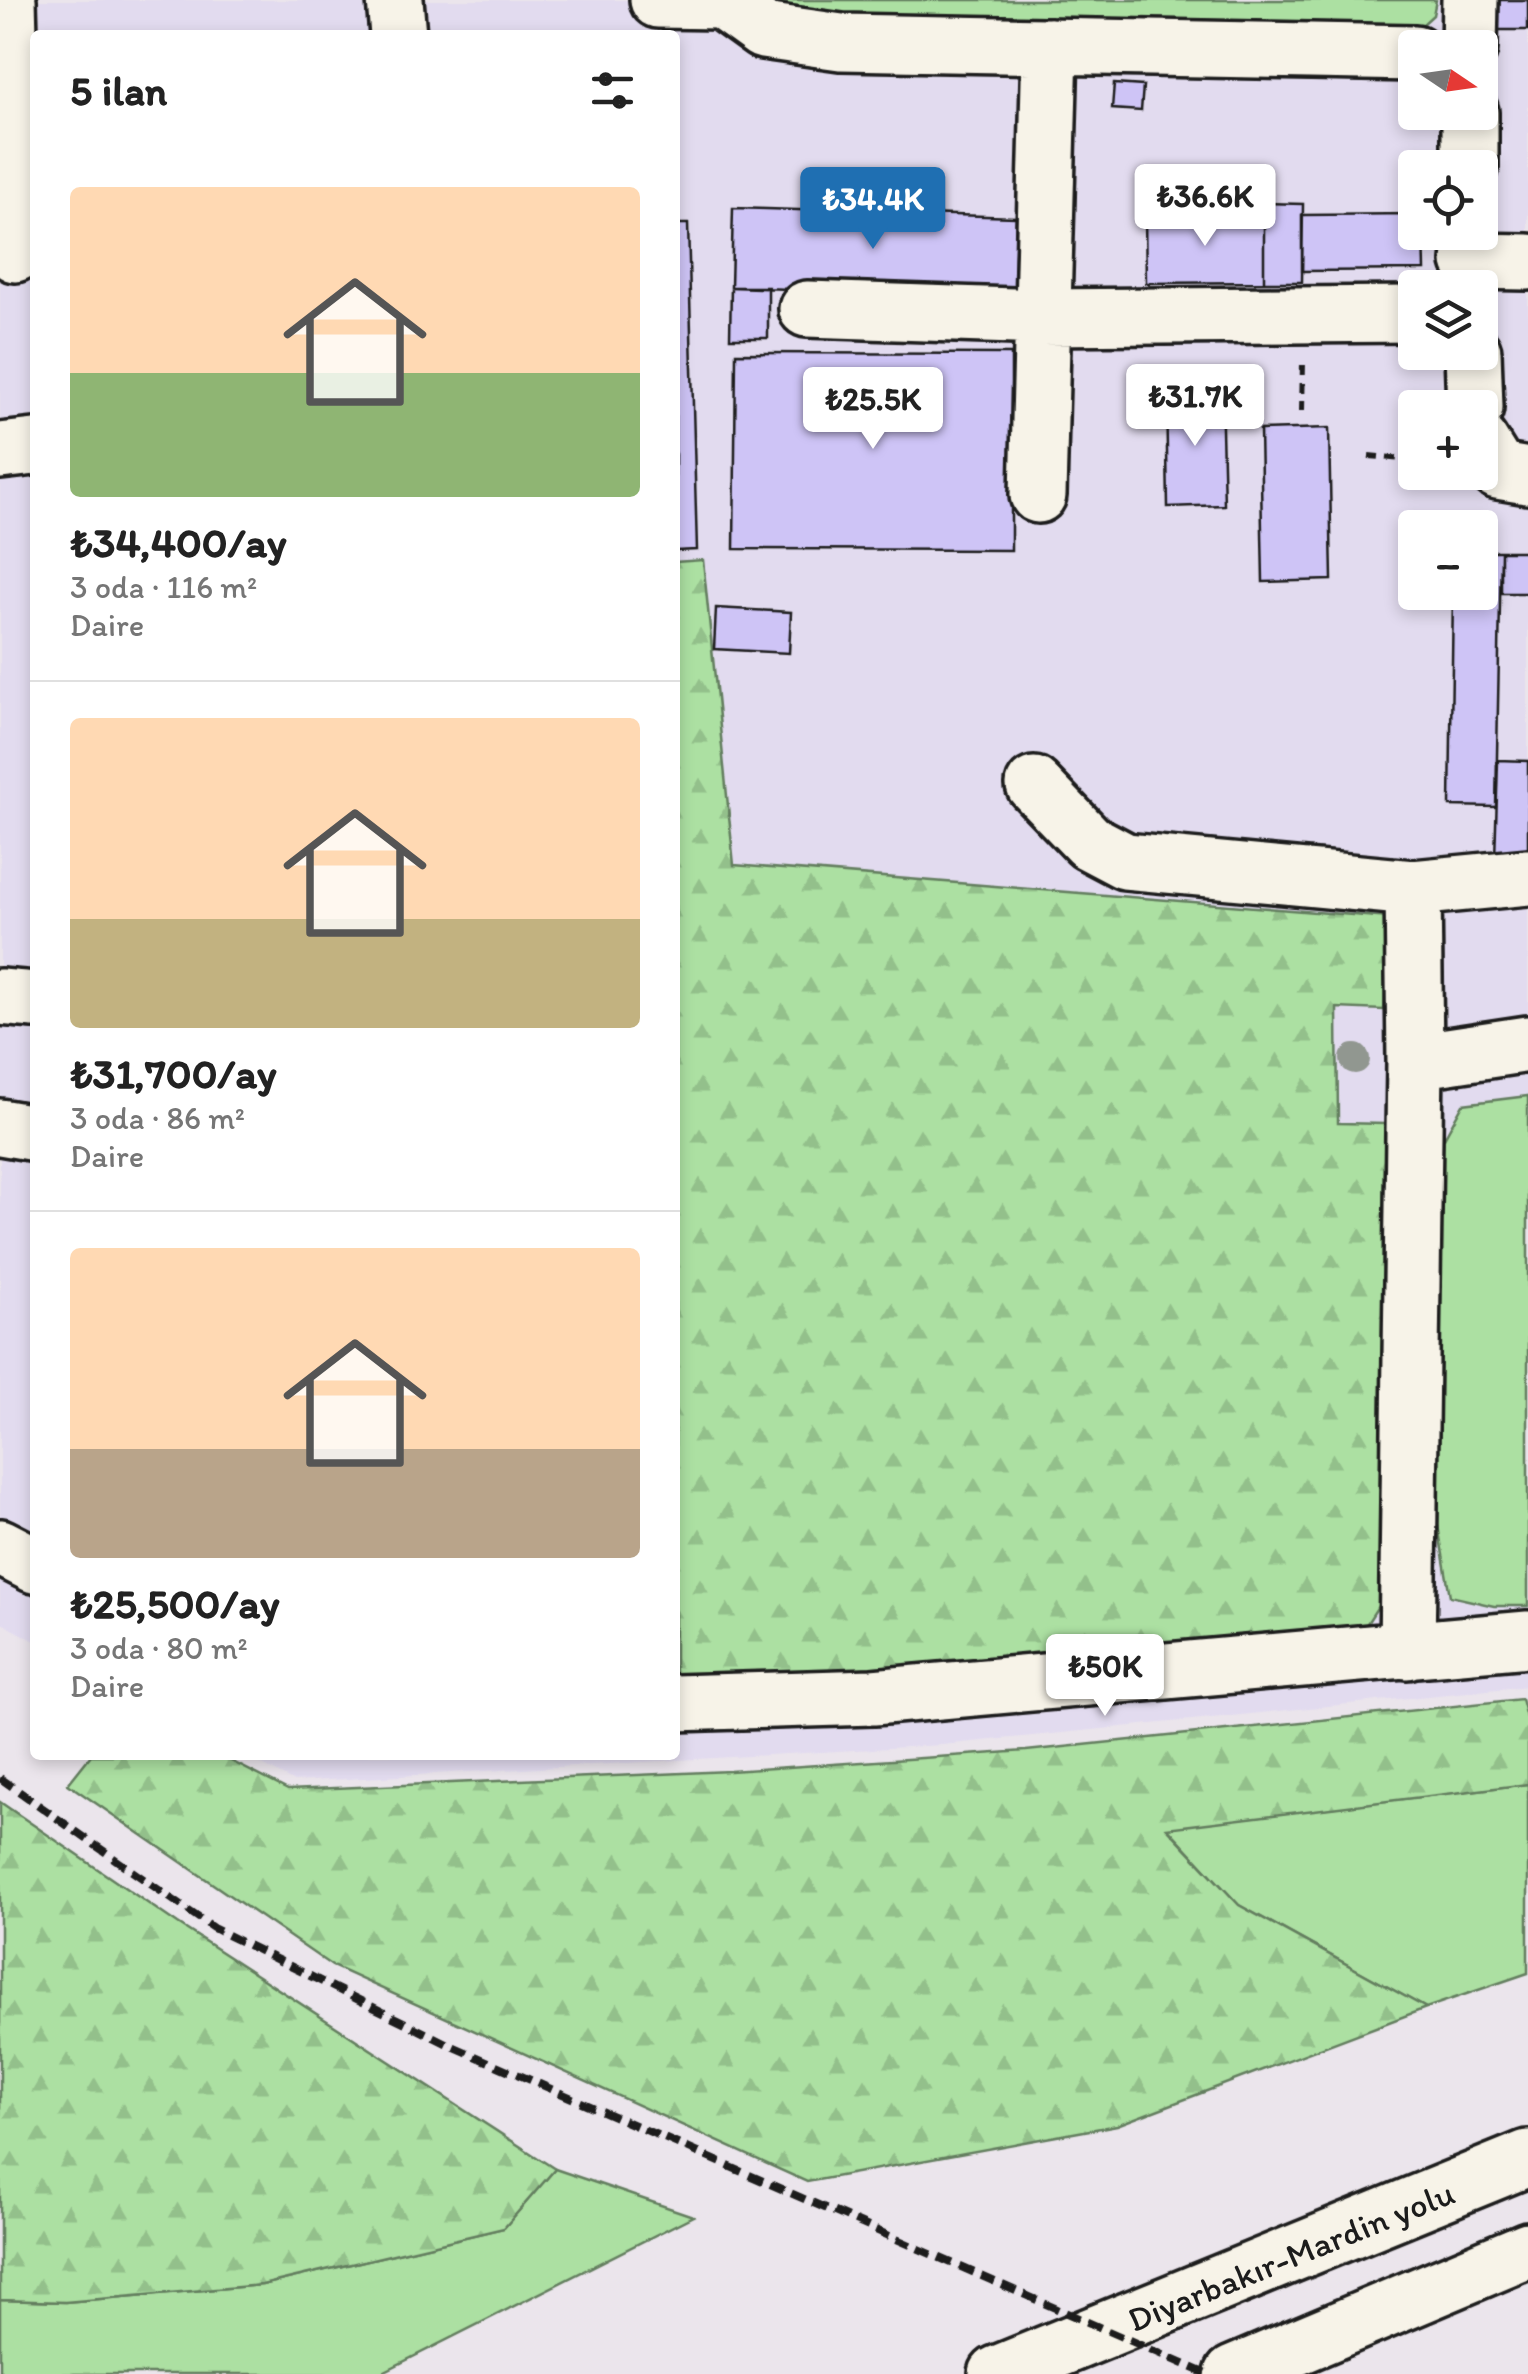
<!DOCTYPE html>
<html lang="tr">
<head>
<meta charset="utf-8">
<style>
  :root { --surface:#fff; --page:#f2f2f2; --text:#222; --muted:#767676; --line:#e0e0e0; --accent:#1f6fb2 }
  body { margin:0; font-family:Itim,sans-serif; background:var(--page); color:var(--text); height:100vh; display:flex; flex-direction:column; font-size:38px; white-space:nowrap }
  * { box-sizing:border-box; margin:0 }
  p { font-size:32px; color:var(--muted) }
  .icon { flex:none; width:55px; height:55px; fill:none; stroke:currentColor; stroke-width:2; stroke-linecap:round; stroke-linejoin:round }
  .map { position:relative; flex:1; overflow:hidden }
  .side { position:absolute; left:30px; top:30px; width:650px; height:1730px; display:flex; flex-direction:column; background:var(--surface); border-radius:10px; box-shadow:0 5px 15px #0003 }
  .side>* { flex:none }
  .needle { width:65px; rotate:103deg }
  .fabs { position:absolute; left:1398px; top:30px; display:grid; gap:20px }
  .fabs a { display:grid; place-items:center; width:100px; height:100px; border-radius:10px; background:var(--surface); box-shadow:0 5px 15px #0003; font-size:50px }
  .price { position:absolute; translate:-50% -85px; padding:0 22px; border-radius:10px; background:#fff; color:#222; font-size:32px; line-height:65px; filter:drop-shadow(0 2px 5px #0008) }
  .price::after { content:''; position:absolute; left:50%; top:60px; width:30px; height:22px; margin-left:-15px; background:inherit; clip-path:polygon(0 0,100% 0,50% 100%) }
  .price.on { background:var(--accent); color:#fff }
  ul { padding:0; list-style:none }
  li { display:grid; align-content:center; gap:20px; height:530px; padding:0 40px }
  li+li { border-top:2px solid var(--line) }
  li span { display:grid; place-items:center; height:310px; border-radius:10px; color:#555 }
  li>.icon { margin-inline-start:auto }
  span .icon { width:180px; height:180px; fill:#fffc; stroke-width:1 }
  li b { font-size:42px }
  h2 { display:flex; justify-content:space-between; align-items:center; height:120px; padding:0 40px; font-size:42px }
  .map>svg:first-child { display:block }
</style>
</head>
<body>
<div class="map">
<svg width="1528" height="2374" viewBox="0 0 1528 2374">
  <defs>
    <pattern id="forest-firs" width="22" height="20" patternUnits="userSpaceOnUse" patternTransform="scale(2.5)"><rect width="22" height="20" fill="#ace0a2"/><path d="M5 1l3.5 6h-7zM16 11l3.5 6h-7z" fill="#93c08b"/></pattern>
  </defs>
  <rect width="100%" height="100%" fill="#ebe5ec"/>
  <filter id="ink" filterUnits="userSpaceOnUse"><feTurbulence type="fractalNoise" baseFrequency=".01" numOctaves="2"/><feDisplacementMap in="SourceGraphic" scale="20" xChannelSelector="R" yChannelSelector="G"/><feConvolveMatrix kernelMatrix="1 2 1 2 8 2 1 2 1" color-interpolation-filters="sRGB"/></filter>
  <g filter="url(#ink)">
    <path fill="#e2dbef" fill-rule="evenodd" d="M 0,0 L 1528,0 L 1528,1686 L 942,1745 L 294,1782 L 244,1755 L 675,1755 L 675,35 L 35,35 L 35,1641 L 0,1622 ZM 1415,48 L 1480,48 L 1480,112 L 1415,112 ZM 1415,168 L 1480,168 L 1480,232 L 1415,232 ZM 1415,288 L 1480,288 L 1480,352 L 1415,352 ZM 1415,408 L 1480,408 L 1480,472 L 1415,472 ZM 1415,528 L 1480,528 L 1480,592 L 1415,592 Z"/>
    <path fill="#ace0a2" stroke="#647e5f" stroke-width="2.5" d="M 759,0 L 1436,0 L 1433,15 L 1411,35 L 797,16 Z
      M 1528,1096 L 1528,1606 L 1494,1606 L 1450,1596 L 1432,1490 L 1437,1151 L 1463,1104 Z
      M 1528,1784 L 1528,1973 L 1426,2008 L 1239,1905 L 1167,1827 Z
      M 555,2169 L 693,2216 L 379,2374 L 0,2374 L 0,2300 L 65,2302 L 262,2285 L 504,2228 Z"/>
    <path fill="url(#forest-firs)" stroke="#647e5f" stroke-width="2.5" d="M 703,560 L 734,865 L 1390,918 L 1384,1010 L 1337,1008 L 1338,1123 L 1386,1124 L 1382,1600 L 1364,1628 L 675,1683 L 675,562 Z
      M 1521,1699 L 1528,1725 L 1528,1784 L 1167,1828 L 1239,1905 L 1426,2008 L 1117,2125 L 807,2182 L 332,1966 L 68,1784 L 91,1755 L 219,1755 L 288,1790 L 730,1771 L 1026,1751 Z
      M 0,1802 L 178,1924 L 555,2169 L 504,2228 L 262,2285 L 65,2302 L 0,2300 Z"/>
    <path fill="#cec4f6" stroke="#1c1c1c" stroke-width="2.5" d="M 1496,0 L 1528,0 L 1528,30 L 1497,30 Z
      M 1114,84 L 1143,86 L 1141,111 L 1112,109 Z
      M 1264,203 L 1303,204 L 1302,282 L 1264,282 Z
      M 733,208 L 1016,217 L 1014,296 L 731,287 Z
      M 1415,214 L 1415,232 L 1424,232 L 1425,270 L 1302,271 L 1302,215 Z
      M 1264,215 L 1264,282 L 1146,283 L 1145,216 Z
      M 675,224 L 688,224 L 697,550 L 675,551 Z
      M 731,287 L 768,287 L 768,338 L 730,338 Z
      M 736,353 L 1011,354 L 1011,550 L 734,549 Z
      M 1221,391 L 1224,505 L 1168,507 L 1166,393 Z
      M 1329,428 L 1332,580 L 1263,582 L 1260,430 Z
      M 1480,551 L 1501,551 L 1496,807 L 1450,806 L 1453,592 L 1480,592 Z
      M 1501,551 L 1528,551 L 1528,593 L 1501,593 Z
      M 716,608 L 791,612 L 789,653 L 714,649 Z
      M 1498,760 L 1528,761 L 1528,860 L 1495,859 Z"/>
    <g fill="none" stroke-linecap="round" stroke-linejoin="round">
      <g stroke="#1c1c1c" stroke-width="62">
        <path id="minor" d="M 8,0 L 15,254
          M 395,0 L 398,35
          M 658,0 L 720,1
          M 720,0 L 763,31 L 841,42 L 1415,53
          M 1469,48 L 1470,0
          M 1470,112 L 1470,168
          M 1470,261 L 1528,262
          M 807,309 L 1041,317 L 1415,314
          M 1473,352 L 1475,408
          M 1480,442 L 1498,471 L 1528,476
          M 0,451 L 35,447
          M 1038,495 L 1050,46
          M 1034,785 L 1089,842 L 1125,861 L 1413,888 L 1528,877
          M 0,997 L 35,1000
          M 1415,1061 L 1528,1044
          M 0,1127 L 35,1133
          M 0,1547 L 35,1565
          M 1407,1651 L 1415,1061 L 1413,888
          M 675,1703 L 873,1697 L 1528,1639"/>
      </g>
      <g stroke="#1c1c1c" stroke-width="62">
        <path id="highway" d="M 997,2374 L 1528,2158
          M 1233,2374 L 1528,2250"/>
      </g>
      <path stroke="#1c1c1c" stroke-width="6" stroke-dasharray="10 8" stroke-linecap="butt" d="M 1302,411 L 1303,361
        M 1369,456 L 1415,460"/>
      <use href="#minor" stroke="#f7f3e8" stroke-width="55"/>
      <use href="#highway" stroke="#f7f3e8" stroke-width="55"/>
      <path stroke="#1c1c1c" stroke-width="8" stroke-dasharray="15 8" stroke-linecap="butt" d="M 0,1778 L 213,1928 L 450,2045 L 1207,2374"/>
    </g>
    <circle fill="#919790" cx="1355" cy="1059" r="15"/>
  </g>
  <g text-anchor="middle" stroke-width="9" stroke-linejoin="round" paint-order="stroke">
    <g font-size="35" fill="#1c1c1c" stroke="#f7f3e8">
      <text transform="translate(1291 2256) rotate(-22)" y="12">Diyarbakır-Mardin yolu</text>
    </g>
  </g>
</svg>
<div class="fabs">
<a><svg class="needle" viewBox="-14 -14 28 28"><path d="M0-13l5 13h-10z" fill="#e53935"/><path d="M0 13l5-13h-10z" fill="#767676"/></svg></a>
<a><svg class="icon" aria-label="locate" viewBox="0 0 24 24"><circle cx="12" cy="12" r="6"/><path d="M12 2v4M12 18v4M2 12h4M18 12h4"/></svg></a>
<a><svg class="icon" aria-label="layers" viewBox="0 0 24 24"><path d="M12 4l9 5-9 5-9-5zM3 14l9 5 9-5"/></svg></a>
<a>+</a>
<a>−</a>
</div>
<b class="price" style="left:1205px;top:249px">₺36.6K</b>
<b class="price on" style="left:873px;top:252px">₺34.4K</b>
<b class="price" style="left:1195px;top:449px">₺31.7K</b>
<b class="price" style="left:873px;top:452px">₺25.5K</b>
<b class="price" style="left:1105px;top:1719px">₺50K</b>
<section class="side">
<h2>5 ilan<svg class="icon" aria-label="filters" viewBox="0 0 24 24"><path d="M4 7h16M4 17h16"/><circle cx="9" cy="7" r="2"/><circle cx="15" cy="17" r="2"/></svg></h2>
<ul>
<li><span style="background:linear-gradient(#ffd9b3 60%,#8fb573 0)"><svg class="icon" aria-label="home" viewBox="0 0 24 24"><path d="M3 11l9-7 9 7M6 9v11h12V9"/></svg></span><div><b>₺34,400/ay</b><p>3 oda · 116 m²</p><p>Daire</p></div></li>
<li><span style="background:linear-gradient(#ffd9b3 65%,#c2b280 0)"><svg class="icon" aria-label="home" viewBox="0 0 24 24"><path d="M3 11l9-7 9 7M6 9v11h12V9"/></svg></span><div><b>₺31,700/ay</b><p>3 oda · 86 m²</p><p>Daire</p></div></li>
<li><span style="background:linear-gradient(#ffd9b3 65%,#b9a48a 0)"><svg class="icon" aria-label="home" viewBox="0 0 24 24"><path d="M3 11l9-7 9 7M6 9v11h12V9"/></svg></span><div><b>₺25,500/ay</b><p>3 oda · 80 m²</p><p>Daire</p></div></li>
</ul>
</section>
</div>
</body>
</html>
